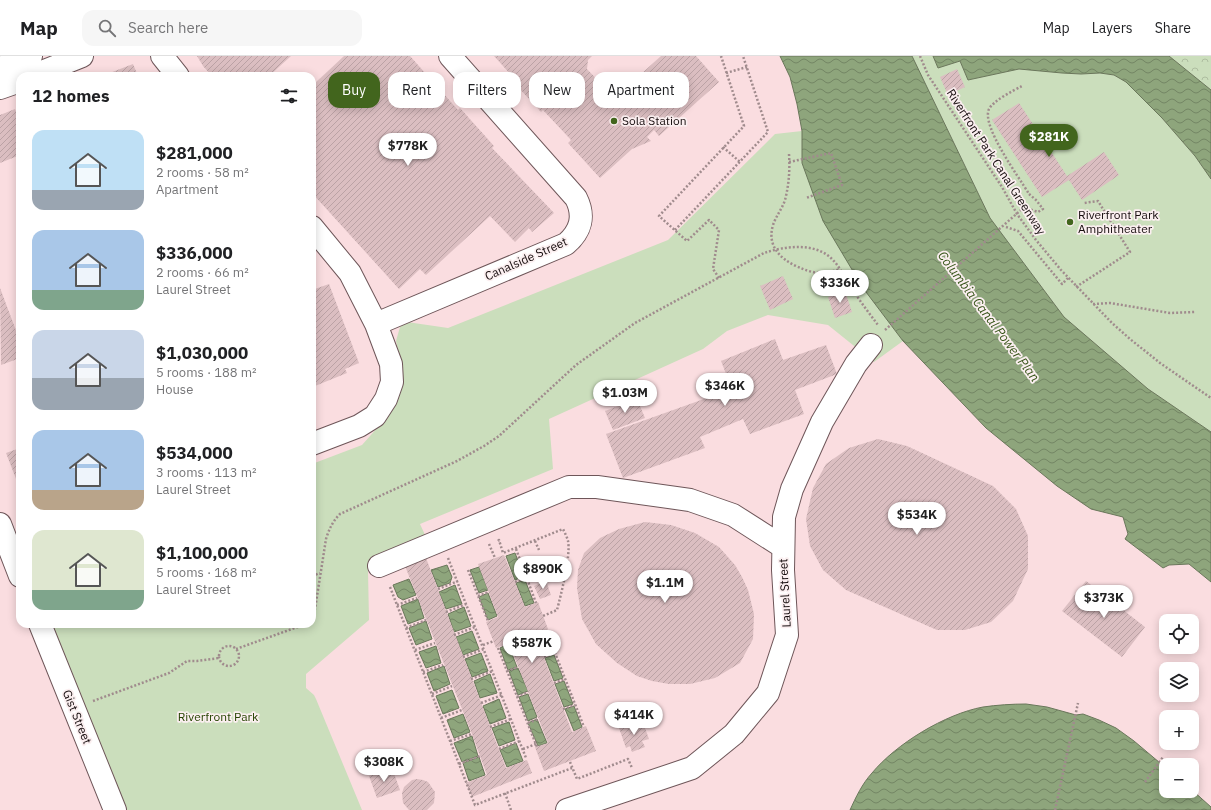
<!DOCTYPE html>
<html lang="en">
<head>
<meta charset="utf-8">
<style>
  :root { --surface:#fff; --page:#f6f6f6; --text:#202124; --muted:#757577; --line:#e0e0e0; --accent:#42651d }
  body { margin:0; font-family:"IBM Plex Sans",sans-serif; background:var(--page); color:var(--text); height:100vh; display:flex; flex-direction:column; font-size:15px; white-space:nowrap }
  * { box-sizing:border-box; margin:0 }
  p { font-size:13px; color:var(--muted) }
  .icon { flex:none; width:22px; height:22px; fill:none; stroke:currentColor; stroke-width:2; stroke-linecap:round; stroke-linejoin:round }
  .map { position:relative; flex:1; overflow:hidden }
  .panel { position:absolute; left:16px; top:16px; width:300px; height:556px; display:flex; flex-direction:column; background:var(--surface); border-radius:12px; box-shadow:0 2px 10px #0003 }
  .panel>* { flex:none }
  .top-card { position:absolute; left:328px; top:16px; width:380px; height:36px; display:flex; gap:8px }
  .buttons { position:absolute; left:1159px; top:558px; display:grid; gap:8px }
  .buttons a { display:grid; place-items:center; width:40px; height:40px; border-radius:8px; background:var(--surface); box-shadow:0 2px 10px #0003; font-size:20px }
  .price { position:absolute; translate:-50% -34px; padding:0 9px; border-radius:14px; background:#fff; color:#222; font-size:13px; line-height:26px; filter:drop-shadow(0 1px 2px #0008) }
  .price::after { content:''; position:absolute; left:50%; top:24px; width:12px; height:9px; margin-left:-6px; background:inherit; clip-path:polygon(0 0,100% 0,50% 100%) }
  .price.active { background:var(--accent); color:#fff }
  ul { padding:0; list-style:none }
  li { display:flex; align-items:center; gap:12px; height:100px; padding:0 16px }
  li span { display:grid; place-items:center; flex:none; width:112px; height:80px; border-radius:12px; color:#555 }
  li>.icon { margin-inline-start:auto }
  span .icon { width:48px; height:48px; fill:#fffc; stroke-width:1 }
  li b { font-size:17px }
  h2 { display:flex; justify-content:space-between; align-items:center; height:48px; padding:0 16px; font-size:17px }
  .pill { padding:0 14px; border-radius:12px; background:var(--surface); box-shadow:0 2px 10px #0003; font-size:14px; line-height:36px }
  .pill.active { background:var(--accent); color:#fff }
  header { display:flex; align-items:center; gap:24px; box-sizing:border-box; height:56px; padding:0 20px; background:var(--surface); border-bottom:1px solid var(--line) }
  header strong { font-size:19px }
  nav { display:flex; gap:22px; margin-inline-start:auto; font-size:14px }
  .search { width:280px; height:36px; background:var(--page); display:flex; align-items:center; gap:10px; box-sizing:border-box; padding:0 14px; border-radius:12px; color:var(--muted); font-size:15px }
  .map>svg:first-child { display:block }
</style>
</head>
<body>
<header>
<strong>Map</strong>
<div class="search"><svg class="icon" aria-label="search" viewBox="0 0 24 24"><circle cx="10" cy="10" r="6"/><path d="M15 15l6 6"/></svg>Search here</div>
<nav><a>Map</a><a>Layers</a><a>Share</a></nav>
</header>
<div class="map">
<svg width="1211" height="754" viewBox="0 0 1211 754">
  <defs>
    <pattern id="forest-crowns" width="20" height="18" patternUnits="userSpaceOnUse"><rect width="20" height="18" fill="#cbdebc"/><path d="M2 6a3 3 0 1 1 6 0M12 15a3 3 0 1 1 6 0" fill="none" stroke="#aebda0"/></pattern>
    <pattern id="water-waves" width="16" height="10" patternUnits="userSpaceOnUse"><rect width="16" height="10" fill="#8ea57c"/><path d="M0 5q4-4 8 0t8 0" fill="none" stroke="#738564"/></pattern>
    <pattern id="building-hatch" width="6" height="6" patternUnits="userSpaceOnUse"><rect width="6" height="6" fill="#dbbec1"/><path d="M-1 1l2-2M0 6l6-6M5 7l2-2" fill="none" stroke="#bba2a5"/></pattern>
  </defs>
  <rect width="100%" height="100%" fill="#fadde0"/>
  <path fill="url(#forest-crowns)" d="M 1169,0 L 1211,0 L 1211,34 Z"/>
  <path fill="#cbdebc" d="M 912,0 L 933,0 L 938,12 L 960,5 L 968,24 L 1019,13 L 1062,17 L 1081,18 L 1100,17 L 1114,19 L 1126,26 L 1162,62 L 1195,100 L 1211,123 L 1211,376 L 1148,333 L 1064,261 L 990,162 Z
    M 802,75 L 802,107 L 863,232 L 903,285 L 874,306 L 828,269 L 768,259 L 727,275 L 703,293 L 549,363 L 553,413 L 420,468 L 426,481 L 380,502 L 368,515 L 369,564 L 306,618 L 306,632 L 314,639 L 316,643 L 362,754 L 125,754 L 51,568 L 312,568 L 312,408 L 362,389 L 386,362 L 399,300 L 396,285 L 400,271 L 407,266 L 448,272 L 668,184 L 775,78 Z"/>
  <path fill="url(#water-waves)" stroke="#6a775b" d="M 780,0 L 912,0 L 990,162 L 1064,261 L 1148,333 L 1211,376 L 1211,526 L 1189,508 L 1169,509 L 1163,512 L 1125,483 L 1128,478 L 1123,461 L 1091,453 L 1057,430 L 986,372 L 903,285 L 863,232 L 823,165 L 802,107 L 802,75 L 797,48 L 790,21 Z
    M 933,0 L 1169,0 L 1211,34 L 1211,123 L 1195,100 L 1162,62 L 1126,26 L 1114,19 L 1100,17 L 1081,18 L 1062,17 L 1019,13 L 968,24 L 960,5 L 938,12 Z
    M 515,497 L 524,520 L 515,524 L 506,500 Z
    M 447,509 L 452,521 L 450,527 L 438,531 L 431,514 Z
    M 479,511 L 488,534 L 479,537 L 470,514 Z
    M 409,523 L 416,539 L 403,544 L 398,541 L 393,529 Z
    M 525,524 L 534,547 L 525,550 L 516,527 Z
    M 455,529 L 462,548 L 446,553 L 439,536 Z
    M 488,537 L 497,560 L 488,564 L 479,541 Z
    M 418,543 L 424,562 L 408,568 L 401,550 Z
    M 464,551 L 471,570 L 454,576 L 448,558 Z
    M 426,565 L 432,583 L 416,589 L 409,572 Z
    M 472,575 L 479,593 L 463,599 L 456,581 Z
    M 544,575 L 553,596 L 544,599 L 536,578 Z
    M 508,588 L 517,611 L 508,614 L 500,592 Z
    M 436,590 L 441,607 L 426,612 L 419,596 Z
    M 481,597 L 488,615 L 472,621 L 465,603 Z
    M 554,599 L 563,622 L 554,625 L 545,602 Z
    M 444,610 L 450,628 L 434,635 L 427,617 Z
    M 518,612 L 528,635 L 518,639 L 509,615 Z
    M 490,618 L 497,637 L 480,642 L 474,625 Z
    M 564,625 L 573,648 L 564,651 L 555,628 Z
    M 452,634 L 459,652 L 443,658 L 436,640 Z
    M 528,638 L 537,661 L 528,665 L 519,641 Z
    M 499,643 L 506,662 L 490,668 L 483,650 Z
    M 1026,648 L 1047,651 L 1076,659 L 1083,658 L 1099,664 L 1116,672 L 1134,685 L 1166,712 L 1166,735 L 1192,734 L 1211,751 L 1211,754 L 850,754 C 856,741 862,728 872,717 C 896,688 945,658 983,651 C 997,649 1012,648 1026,648 Z
    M 574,650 L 582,671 L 574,675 L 565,653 Z
    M 463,658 L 470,676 L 454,682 L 447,664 Z
    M 537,663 L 547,687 L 538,690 L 528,667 Z
    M 509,666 L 515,684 L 499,690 L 492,672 Z
    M 472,680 L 478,700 L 462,706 L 454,687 Z
    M 516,687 L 523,705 L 507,711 L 500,694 Z
    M 479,701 L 485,719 L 469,725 L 463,707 Z"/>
  <path fill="url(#building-hatch)" d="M 197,0 L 291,0 L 269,20 L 212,20 L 203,10 Z
    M 344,0 L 410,0 L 458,54 L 460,52 L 494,90 L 492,92 L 554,157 L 532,176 L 529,172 L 515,186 L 490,160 L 426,219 L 420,213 L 399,233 L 312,137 L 312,30 Z
    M 494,0 L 592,0 L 588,4 L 587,13 L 605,32 L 602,36 L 605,40 L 616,41 L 661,0 L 696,0 L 719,26 L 659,80 L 654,74 L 647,81 L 651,85 L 632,93 L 600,122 L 568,87 L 571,84 L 543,54 L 541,56 L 519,32 L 521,30 Z
    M 133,8 L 138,20 L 102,20 Z
    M 957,13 L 965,31 L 948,39 L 940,21 Z
    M 1019,47 L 1067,120 L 1104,96 L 1119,119 L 1082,144 L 1069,124 L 1042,141 L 992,64 Z
    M 15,53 L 20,66 L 20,99 L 0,107 L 0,59 Z
    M 783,220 L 793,243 L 770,254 L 760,230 Z
    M 329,228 L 359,307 L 345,313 L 347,317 L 315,330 L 312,322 L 312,234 Z
    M 0,232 L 20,285 L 20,302 L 1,309 Z
    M 845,235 L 852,256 L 835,262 L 828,241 Z
    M 775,283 L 783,304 L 826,289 L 837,318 L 795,334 L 804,358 L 750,378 L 743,363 L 700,381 L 705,392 L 623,422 L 606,378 L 732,333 L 721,305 Z
    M 637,343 L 645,362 L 613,374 L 605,355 Z
    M 878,383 L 907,390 L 993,430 L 1016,453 L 1028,480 L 1028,513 L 1013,545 L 991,566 L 965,574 L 937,574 L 846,534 L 823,514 L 810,490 L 806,463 L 813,432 L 826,408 L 849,392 Z
    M 20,392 L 20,433 L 6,397 Z
    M 645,466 L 671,469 L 695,477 L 719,491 L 735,509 L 742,521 L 748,534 L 754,558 L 753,583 L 740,607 L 715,622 L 690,628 L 669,628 L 652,625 L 637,620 L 617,607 L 596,588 L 582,563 L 577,532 L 578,514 L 584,497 L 600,482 L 619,473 Z
    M 504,499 L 525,551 L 538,546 L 548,573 L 535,578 L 572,676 L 586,670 L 596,695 L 544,715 L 535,691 L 548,687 L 509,587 L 496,592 L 486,566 L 498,561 L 478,508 Z
    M 426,502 L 506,712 L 527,704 L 532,717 L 472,741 L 466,727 L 487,719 L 472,678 L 405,510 Z
    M 546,525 L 551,539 L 540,543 L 534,530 Z
    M 1086,525 L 1145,571 L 1122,601 L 1062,555 Z
    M 642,664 L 649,683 L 642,685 L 645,691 L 632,696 L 630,690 L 626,692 L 619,672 Z
    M 392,712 L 400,734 L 377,742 L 369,720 Z
    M 417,723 L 423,724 L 428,726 L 435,736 L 434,747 L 427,754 L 409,754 L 403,747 L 402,737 L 404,731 L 412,724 Z"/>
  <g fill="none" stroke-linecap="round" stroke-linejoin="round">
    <g stroke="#6e5659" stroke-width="24">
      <path id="street" d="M 162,0 L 178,20
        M 0,12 L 31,0
        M 32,20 L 82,0
        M 0,32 L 20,25
        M 312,171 L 350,217 L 376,268 L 391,308 L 392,326 L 386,343 L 375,360 L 359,370 L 312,388
        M 376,268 L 566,188 C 581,175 585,160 576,142 L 450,0
        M 0,468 L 20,520
        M 379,510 L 569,431 L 597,431 L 690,444 L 733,459 L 783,491
        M 40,568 L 115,754
        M 567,754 L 692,712 L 734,678 L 768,637 L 787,579 L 783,514 L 784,461 L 792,433 L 822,366 L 856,308 L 871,289"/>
    </g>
    <path stroke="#a08b8d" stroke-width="2.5" stroke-dasharray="2 2" stroke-linecap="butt" d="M 920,0 L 928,19 L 1002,131 L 1017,158 L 1036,184 L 1061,214 L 1112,267 L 1130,283 L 1160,307 L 1211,342
      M 726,17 L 747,11
      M 723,91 L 740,106
      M 789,98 C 790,113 789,129 785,144 C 782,153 776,160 773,169 C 767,189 779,202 796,210 C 814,218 821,219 840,213
      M 789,106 L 831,97 L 842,129 L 806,142
      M 1006,171 L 1018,175 L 1062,228 L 1068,222
      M 675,174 L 768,76 L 743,0
      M 719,222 L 713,213 L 719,174 L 709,164 L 687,185 L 659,160 L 744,70 L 721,0
      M 1076,231 L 1130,196 L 1098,145 L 1084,147
      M 1093,248 L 1110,247 L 1170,257 L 1195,256
      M 885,274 L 1022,153 L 1026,152 L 1038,156 L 1043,153 L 1036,144 L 1029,138 C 1019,121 981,70 989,53 C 994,44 1013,35 1022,30
      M 498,485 L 499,484 L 503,497 L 563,473 C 565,477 567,481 568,485 C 571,499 561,539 557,554 L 543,560
      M 535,485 L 539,494
      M 489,488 L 495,502
      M 516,493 L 536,547
      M 448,502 L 526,702
      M 468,514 L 488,565
      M 312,520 L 320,517
      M 515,526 L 526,522
      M 540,527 L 545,515
      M 390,531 L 475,749 L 572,712
      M 438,533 L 458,525
      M 478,540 L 489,536
      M 397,549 L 417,542
      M 446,556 L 466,548
      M 312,562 L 315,553 L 326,483 C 329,473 333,465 340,458 L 457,405 L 484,390 L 499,380 L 576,309 L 635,267 L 764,197 C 785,190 815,186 832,203 C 840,211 845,222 851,231 C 859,244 869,257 878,269
      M 406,572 L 426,564
      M 546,574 L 584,671
      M 454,579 L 475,571
      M 483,589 L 494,585
      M219 600a10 10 0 1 1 20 0a10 10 0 1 1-20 0Z
      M 498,592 L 537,691
      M 236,593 L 306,568
      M 415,594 L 435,587
      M 463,601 L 484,593
      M 544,601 L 555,597
      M 507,615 L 518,611
      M 423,616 L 443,609
      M 471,623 L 493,615
      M 554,627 L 565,623
      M 432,638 L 452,630
      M 517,641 L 528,636
      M 93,645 L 169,617 L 187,605 L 197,605 L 219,602
      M 481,647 L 502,639
      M 563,653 L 575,649
      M 441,662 L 462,654
      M 528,667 L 538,663
      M 490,671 L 511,663
      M 450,685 L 472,678
      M 499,693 L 520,685
      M 523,693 L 536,688
      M 570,706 L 577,723 L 628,703 L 632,712
      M 459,708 L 480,700
      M 1145,726 L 1163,701
      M 505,737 L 511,754
      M 1055,754 L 1078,647"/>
    <use href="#street" stroke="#fff" stroke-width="22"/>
  </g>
  <g fill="#42651d" stroke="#fbeff0" stroke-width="1.5">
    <circle cx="614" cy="65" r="4"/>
    <circle cx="1070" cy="166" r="4"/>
  </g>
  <g text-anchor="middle" stroke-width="3.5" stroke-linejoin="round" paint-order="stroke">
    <g font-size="12" fill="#160d0e" stroke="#fbeff0" text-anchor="start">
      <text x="622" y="69">Sola Station</text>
      <text x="1078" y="163">Riverfront Park<tspan x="1078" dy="14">Amphitheater</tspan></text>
    </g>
    <g font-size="12" fill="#160d0e" stroke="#fbeff0">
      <text transform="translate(996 106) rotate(57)" y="4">Riverfront Park Canal Greenway</text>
      <text transform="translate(526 203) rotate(-24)" y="4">Canalside Street</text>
      <text transform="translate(785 537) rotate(-93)" y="4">Laurel Street</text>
      <text transform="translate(77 661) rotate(68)" y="4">Gist Street</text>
    </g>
    <g font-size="12" fill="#274403" stroke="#fbeff0">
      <text x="218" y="665">Riverfront Park</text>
    </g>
    <g font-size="13" font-style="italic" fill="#38561a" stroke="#fbeff0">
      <text transform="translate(989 260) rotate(53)" y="5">Columbia Canal Power Plan</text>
    </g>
  </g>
</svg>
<div class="buttons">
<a><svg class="icon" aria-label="locate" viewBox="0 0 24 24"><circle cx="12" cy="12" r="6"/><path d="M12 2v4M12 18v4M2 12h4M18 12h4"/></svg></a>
<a><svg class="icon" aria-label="layers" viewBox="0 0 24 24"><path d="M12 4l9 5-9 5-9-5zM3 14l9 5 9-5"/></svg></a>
<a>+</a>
<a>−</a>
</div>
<b class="price active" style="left:1049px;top:102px">$281K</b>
<b class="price" style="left:408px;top:111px">$778K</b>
<b class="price" style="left:840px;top:248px">$336K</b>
<b class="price" style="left:725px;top:351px">$346K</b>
<b class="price" style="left:625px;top:358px">$1.03M</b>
<b class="price" style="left:917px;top:480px">$534K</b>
<b class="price" style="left:543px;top:534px">$890K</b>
<b class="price" style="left:665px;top:548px">$1.1M</b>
<b class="price" style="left:1104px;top:563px">$373K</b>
<b class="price" style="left:532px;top:608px">$587K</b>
<b class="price" style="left:634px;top:680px">$414K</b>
<b class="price" style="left:384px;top:727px">$308K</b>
<div class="top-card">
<a class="pill active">Buy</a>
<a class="pill">Rent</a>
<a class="pill">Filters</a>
<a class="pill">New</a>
<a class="pill">Apartment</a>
</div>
<section class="panel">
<h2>12 homes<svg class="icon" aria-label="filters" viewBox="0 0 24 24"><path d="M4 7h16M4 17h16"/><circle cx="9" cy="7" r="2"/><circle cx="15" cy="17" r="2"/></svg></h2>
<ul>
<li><span style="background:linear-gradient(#bfe0f5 75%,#9aa5b1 0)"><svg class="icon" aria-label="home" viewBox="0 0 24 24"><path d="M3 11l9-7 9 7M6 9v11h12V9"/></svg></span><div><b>$281,000</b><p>2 rooms · 58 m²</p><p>Apartment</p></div></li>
<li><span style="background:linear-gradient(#a9c7e8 75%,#7fa58c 0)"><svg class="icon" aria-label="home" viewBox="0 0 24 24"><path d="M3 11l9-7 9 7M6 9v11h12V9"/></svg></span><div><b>$336,000</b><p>2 rooms · 66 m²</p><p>Laurel Street</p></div></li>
<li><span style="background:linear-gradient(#c9d6e8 60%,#9aa5b1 0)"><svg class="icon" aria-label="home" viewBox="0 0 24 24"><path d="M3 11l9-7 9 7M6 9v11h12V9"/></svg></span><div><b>$1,030,000</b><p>5 rooms · 188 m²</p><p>House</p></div></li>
<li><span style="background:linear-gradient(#a9c7e8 75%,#b9a48a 0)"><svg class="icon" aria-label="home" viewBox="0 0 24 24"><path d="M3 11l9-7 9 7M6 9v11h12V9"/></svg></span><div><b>$534,000</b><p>3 rooms · 113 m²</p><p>Laurel Street</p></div></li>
<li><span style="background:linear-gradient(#dfe7d0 75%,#7fa58c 0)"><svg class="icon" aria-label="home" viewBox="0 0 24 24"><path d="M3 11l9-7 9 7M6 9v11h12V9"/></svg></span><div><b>$1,100,000</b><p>5 rooms · 168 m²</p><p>Laurel Street</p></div></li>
</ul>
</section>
</div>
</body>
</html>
